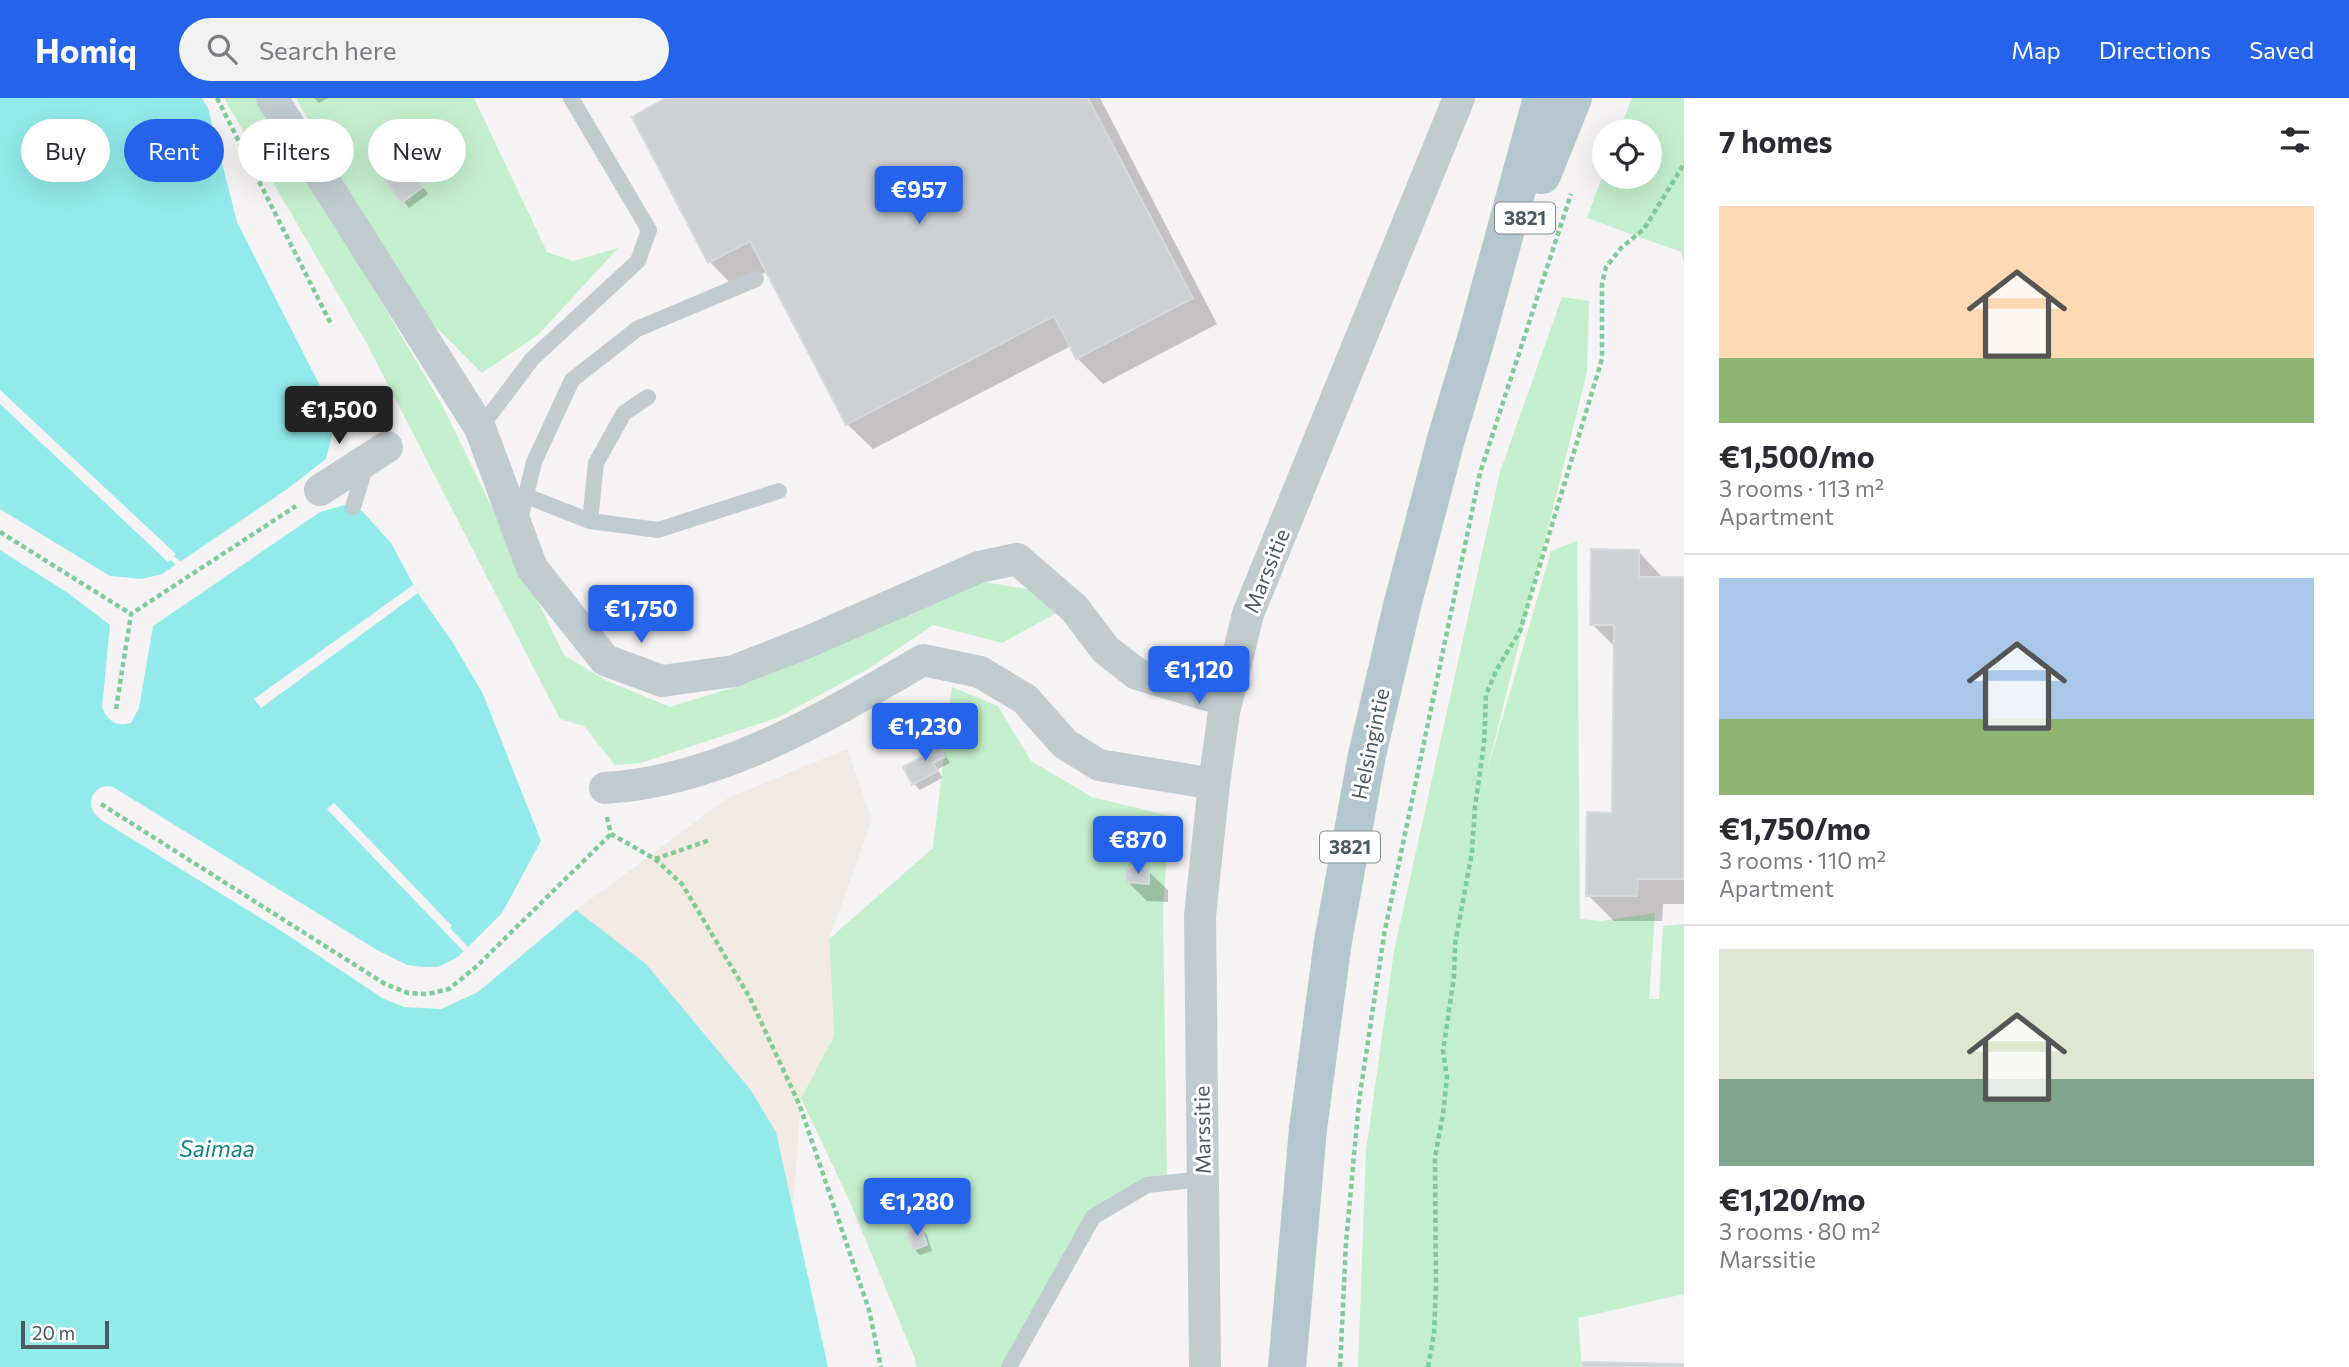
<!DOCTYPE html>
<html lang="en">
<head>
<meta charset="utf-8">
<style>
  :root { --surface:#fff; --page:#f2f2f3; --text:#2b2b33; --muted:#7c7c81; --line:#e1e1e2; --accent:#2563eb }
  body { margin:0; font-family:Commissioner,sans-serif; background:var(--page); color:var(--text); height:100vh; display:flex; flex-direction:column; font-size:26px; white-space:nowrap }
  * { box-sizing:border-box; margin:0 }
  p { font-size:23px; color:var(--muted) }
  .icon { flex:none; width:38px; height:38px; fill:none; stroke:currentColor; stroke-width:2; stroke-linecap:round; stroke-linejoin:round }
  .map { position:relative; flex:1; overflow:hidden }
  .details { display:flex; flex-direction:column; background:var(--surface); width:665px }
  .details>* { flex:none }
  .guide { position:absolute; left:21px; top:21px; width:665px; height:63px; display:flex; gap:14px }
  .buttons { position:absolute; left:1592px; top:21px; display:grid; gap:14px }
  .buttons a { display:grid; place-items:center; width:70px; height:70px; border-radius:50%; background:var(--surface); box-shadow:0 7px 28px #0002; font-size:35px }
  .scale { position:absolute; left:21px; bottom:18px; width:88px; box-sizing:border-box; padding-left:7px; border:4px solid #4b5a60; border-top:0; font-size:19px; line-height:24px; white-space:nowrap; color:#4b5a60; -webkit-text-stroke:5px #fff; paint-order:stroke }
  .price { position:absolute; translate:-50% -60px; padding:0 16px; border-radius:7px; background:var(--accent); color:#fff; font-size:23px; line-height:46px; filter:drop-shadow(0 2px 4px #0008) }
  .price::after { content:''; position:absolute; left:50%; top:42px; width:21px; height:16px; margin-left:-10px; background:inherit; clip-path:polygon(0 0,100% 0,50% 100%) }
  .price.on { background:#222; color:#fff }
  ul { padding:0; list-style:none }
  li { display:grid; align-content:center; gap:14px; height:371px; padding:0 35px }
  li+li { border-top:2px solid var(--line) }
  li span { display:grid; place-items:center; height:217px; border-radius:0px; color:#555 }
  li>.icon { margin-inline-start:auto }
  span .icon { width:126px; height:126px; fill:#fffc; stroke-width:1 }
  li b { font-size:30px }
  h2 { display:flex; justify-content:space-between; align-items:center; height:84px; padding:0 35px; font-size:30px }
  .chip { padding:0 24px; border-radius:32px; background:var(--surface); box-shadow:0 7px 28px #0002; font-size:24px; line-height:63px }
  .chip.on { background:var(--accent); color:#fff }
  header { display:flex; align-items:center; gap:42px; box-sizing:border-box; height:98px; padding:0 35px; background:var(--accent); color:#fff }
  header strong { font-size:33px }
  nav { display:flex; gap:38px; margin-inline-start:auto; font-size:24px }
  .search { width:490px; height:63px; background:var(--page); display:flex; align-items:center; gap:18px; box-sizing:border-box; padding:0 24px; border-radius:38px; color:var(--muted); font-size:26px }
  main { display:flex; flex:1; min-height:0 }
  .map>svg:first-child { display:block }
</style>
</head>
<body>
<header>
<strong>Homiq</strong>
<div class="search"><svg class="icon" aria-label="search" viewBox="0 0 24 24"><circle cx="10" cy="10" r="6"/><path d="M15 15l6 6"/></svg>Search here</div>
<nav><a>Map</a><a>Directions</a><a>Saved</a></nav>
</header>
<main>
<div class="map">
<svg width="1684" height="1269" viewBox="0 0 1684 1269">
  <rect width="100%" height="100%" fill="#f5f3f3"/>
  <path fill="#c4efcc" d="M 224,0 L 261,0 L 442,307 L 564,557 L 605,582 L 670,609 L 754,583 L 892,512 L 971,482 L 1034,492 L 1058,514 L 1002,545 L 933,527 L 868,571 L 777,620 L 641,665 L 615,667 L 584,628 L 560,621 L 367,246 Z
    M 296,0 L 474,0 L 547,154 L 573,163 L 618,150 L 538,237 L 482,275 L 408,201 Z
    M 1632,0 L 1684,0 L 1684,165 L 1681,154 L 1587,120 L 1605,71 L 1605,79 L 1650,79 L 1650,33 L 1619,33 Z
    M 1562,199 L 1589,203 L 1587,274 L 1487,673 L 1551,453 L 1577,443 L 1580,821 L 1601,823 L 1655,815 L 1649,901 L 1659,901 L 1663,828 L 1684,826 L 1684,1196 L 1578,1220 L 1582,1269 L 1358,1269 L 1366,1053 L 1394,853 L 1500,374 Z
    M 952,589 L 998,608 L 1031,663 L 1092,699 L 1170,718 L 1163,811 L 1167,1079 L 1090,1117 L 1004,1269 L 916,1269 L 915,1261 L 849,1102 L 801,1000 L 834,938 L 829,841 L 933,750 Z"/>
  <path fill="#f1e9e2" d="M 847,651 L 872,721 L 829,841 L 834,938 L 801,1000 L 793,1111 L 776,1034 L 750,991 L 703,937 L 576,812 L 728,700 Z"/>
  <path fill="#93eaea" d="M 0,0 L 202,0 L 208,10 L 237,124 L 323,294 L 332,337 L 326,361 L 286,392 L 162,476 L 142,481 L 110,478 L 0,411 Z
    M 348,406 L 362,413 L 391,445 L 418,495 L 453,545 L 483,596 L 541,743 L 502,815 L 458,859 L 438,869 L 424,869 L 407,867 L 377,852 L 113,689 C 99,684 86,699 93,713 C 93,714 100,721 101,722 L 280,832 L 384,901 L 404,909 L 441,911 L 478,894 L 576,812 L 646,866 L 750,991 L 776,1034 L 828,1269 L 0,1269 L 0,452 L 68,495 L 110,527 L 102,610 C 109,623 115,629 131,625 L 139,610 L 153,528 L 320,414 Z"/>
  <path fill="#f5f3f3" d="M 0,292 L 176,456 L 174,458 L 183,466 L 178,469 L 171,462 L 168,464 L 0,306 Z
    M 413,487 L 418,495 L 261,610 L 254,601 Z
    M 334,705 L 452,828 L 450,830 L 470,851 L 466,856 L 327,711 Z"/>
  <path fill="#0003" d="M 314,0 L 328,0 L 319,5 Z
    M 668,0 L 1100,0 L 1217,226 L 1103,286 L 1077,260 L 1071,248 L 873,351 L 847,326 L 768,173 L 735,190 L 710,164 L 635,19 Z
    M 412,74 L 428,96 L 409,110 L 387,82 Z
    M 1638,453 L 1664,481 L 1684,481 L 1684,806 L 1663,806 L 1662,823 L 1614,823 L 1588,797 L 1614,716 L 1615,549 L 1592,526 Z
    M 936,644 L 942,650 L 950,665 L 938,671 L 942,680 L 920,692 L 914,686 Z
    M 1148,773 L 1168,792 L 1168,804 L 1147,803 L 1128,784 Z
    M 921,1131 L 927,1137 L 932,1153 L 920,1157 L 914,1151 Z"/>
  <path fill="#cdd1d4" stroke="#d7dadd" stroke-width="2" d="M 666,0 L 1088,0 L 1193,200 L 1076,261 L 1054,218 L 846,327 L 750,143 L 708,165 L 632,19 Z
    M 406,66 L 423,89 L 401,105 L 385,82 Z
    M 1591,451 L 1639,452 L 1639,479 L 1684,479 L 1684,781 L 1638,781 L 1637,798 L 1586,798 L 1587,714 L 1612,715 L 1614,527 L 1590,527 Z
    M 936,642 L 945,659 L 933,665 L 938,673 L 912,687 L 903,669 L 926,657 L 922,649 Z
    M 1126,770 L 1149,771 L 1149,786 L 1126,784 Z
    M 921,1129 L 927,1147 L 913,1152 L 907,1134 Z
    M 1583,1264 L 1684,1266 L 1684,1269 L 1582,1269 Z"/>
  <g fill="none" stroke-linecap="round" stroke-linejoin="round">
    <path stroke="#7dcc95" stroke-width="4.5" stroke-dasharray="5 3.5" stroke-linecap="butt" d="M 217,0 L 332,228
      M 0,434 L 131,516
      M 116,611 L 131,516 L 296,408
      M 101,706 L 385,886 L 408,895 L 428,896 L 449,891 L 477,868 L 611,736
      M 607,719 L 611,736 L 655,761 L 682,786 L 750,900 L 800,1008 L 869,1212 L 881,1269
      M 655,761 L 710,742
      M 1340,1269 L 1346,1145 L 1359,1003 L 1384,837 L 1480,375 L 1571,96
      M 1428,1269 L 1434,1236 L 1436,1188 L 1435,1059 L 1443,1016 L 1447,979 L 1443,953 L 1454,879 L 1455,846 L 1472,754 L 1475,709 L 1484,646 L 1486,597 L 1497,571 L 1520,533 L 1602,261 L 1602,186 L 1606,169 L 1621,150 L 1644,131 L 1684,66"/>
    <path stroke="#c1ccd1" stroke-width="16" d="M 480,330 L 532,261 L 638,163 L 649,132 L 571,0
      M 526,398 L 590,423 L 658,432 L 779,393
      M 353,409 L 367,364
      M 590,423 L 596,365 L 624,315 L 648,299
      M 519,426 L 534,364 L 572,282 L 637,231 L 756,181
      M 1009,1269 L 1093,1119 L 1147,1087 L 1203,1081"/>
    <path stroke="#c1ccd1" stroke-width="32" d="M 272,0 L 480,330 L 532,470 L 605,562 L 662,583 L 734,573 L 810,543 L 979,469 L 1017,461 L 1074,510 L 1106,552 L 1137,576 L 1227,603
      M 320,392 L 387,349
      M 605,690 C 720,683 826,619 923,562 L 980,574 L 1025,601 L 1065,646 L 1099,667 L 1214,686
      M 1205,1269 L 1200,818 L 1214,686 L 1224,614 L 1248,516 L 1459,0"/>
    <path stroke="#b4c7cf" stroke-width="38" d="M 1542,77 L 1573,0
      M 1287,1269 L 1308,1031 L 1333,843 L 1367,657 L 1402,508 L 1446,341 L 1476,241 L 1542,0"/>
  </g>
  <g text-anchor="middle" stroke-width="6" stroke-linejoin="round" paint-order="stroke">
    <g fill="#fff" stroke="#818c90" stroke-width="2">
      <rect x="1495" y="104.5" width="60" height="31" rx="5"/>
      <rect x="1320" y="733.5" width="60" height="31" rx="5"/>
    </g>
    <g font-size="19" font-weight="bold" fill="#4b5a60">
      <text x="1525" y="127">3821</text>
      <text x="1350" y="756">3821</text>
    </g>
    <g font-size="21" fill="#4b5a60" stroke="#fff">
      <text transform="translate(1267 473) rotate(-68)" y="7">Marssitie</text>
      <text transform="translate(1371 646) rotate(-78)" y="7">Helsingintie</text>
      <text transform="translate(1203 1032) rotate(-91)" y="7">Marssitie</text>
    </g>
    <g font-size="23" font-style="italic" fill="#128484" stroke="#fff">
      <text x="217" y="1059">Saimaa</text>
    </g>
  </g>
</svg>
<div class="buttons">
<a><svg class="icon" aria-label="locate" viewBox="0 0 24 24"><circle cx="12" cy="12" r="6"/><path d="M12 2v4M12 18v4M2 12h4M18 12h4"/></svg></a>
</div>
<div class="scale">20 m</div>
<b class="price" style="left:919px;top:128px">€957</b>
<b class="price on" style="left:339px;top:348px">€1,500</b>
<b class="price" style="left:641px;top:547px">€1,750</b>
<b class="price" style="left:1199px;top:608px">€1,120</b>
<b class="price" style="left:925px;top:665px">€1,230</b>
<b class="price" style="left:1138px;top:778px">€870</b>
<b class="price" style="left:917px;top:1140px">€1,280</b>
<div class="guide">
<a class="chip">Buy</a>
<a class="chip on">Rent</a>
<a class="chip">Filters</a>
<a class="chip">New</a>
</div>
</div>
<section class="details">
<h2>7 homes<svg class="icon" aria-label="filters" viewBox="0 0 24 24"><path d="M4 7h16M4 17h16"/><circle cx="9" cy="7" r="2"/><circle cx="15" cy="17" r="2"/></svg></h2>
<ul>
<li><span style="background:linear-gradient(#ffd9b3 70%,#8fb573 0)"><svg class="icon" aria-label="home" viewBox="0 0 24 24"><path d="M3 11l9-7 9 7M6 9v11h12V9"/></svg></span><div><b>€1,500/mo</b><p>3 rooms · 113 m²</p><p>Apartment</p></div></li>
<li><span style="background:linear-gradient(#a9c7e8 65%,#8fb573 0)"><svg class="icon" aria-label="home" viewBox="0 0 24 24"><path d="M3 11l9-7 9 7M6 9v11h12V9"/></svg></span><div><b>€1,750/mo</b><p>3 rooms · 110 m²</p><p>Apartment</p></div></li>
<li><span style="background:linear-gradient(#dfe7d0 60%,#7fa58c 0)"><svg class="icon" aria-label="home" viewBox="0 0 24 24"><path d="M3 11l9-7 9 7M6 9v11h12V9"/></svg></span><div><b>€1,120/mo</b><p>3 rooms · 80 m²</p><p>Marssitie</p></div></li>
</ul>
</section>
</main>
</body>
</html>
